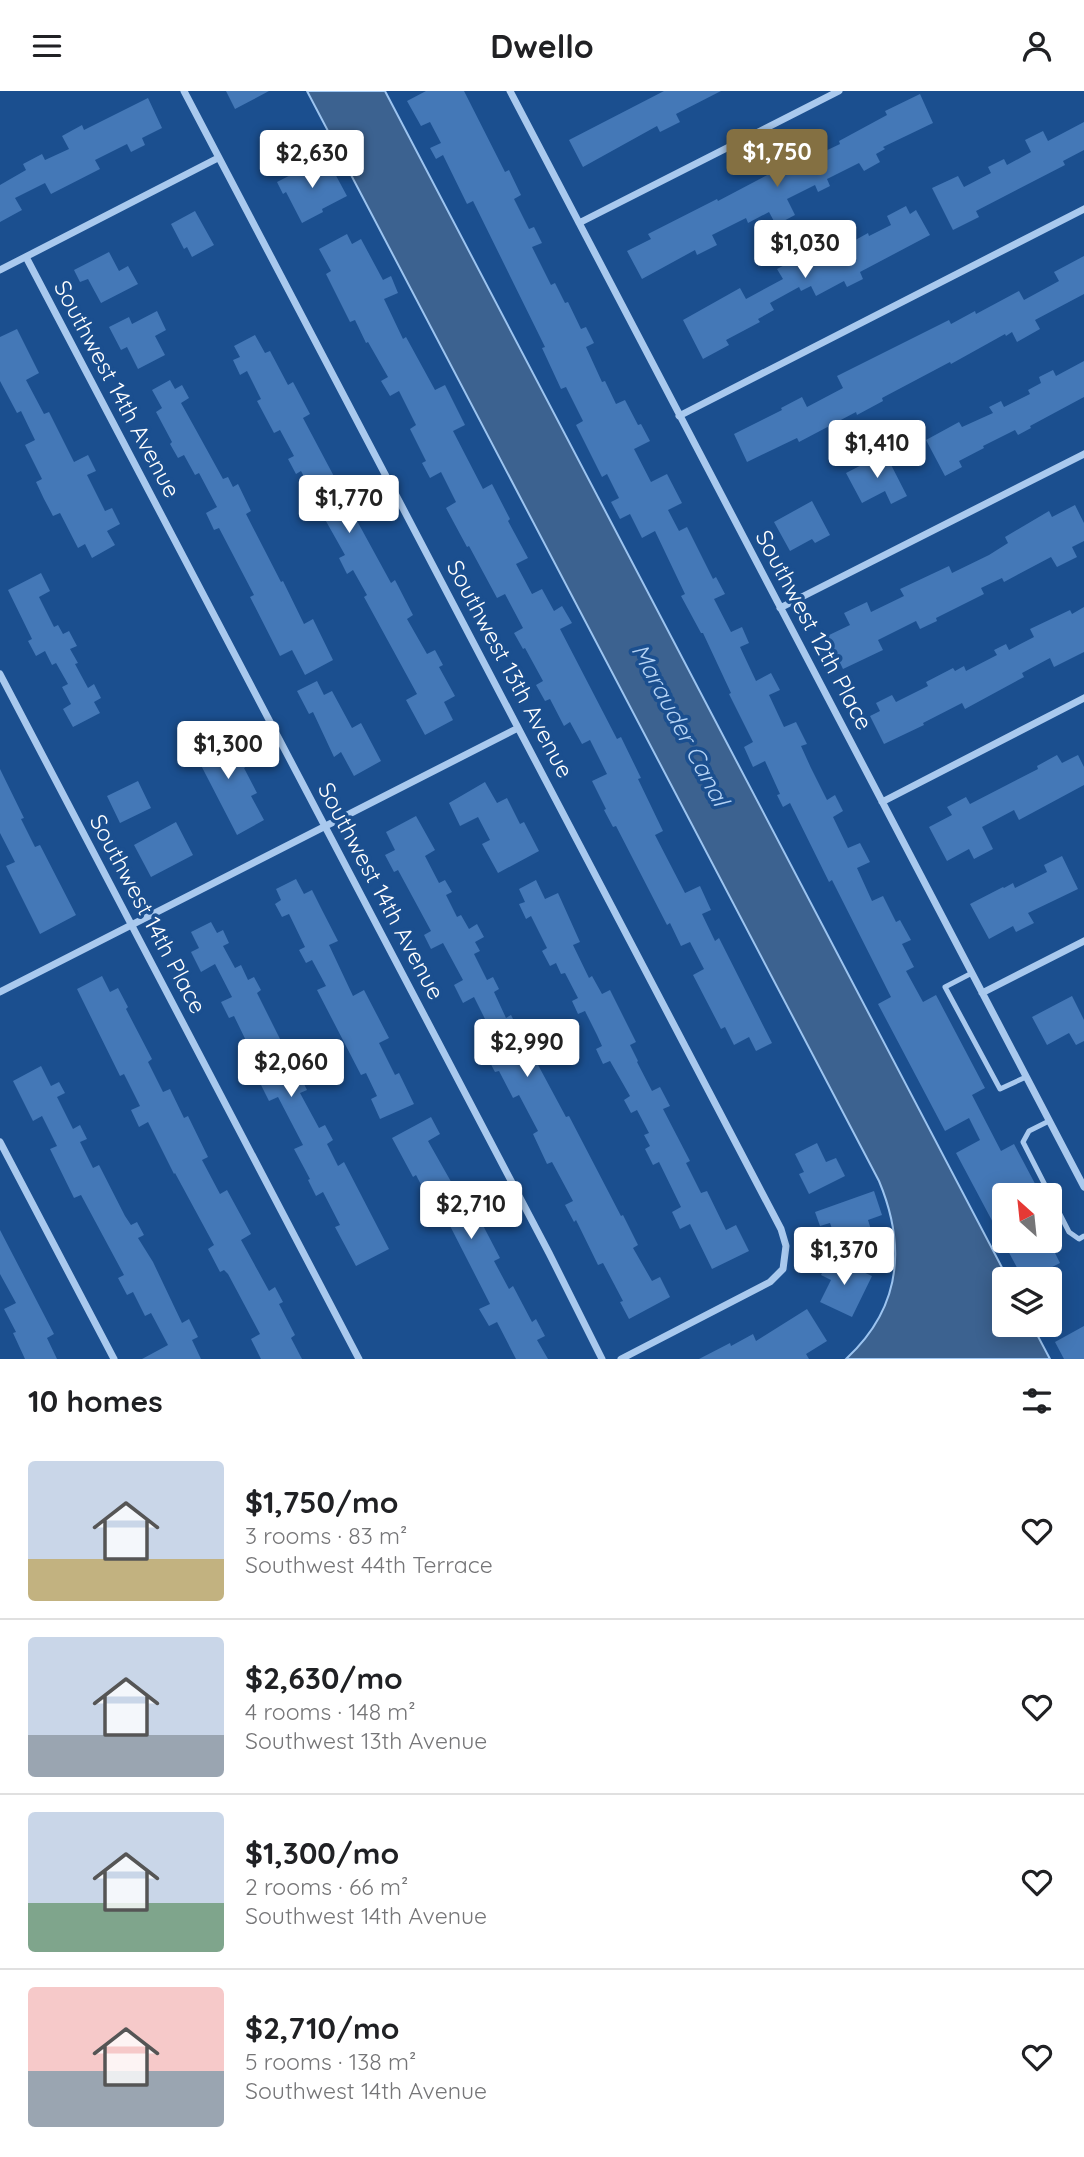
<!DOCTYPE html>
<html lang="en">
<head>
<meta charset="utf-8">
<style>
  :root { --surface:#fff; --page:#f2f2f2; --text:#202124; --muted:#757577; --line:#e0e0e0; --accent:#847042 }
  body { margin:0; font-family:Quicksand,sans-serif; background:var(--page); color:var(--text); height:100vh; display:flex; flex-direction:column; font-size:26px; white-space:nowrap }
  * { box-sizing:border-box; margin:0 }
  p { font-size:23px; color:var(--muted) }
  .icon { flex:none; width:38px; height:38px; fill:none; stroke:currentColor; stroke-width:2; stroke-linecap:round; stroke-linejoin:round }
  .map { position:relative; height:1268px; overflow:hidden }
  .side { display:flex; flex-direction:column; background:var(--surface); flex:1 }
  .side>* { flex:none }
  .needle { width:46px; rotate:333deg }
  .controls { position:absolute; left:992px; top:1092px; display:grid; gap:14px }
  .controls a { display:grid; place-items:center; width:70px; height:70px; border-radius:7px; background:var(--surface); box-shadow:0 4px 18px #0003; font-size:35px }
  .price { position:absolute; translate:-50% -60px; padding:0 16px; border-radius:7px; background:#fff; color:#222; font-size:23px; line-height:46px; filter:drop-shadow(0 2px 4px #0008) }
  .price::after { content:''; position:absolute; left:50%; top:42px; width:21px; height:16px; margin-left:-10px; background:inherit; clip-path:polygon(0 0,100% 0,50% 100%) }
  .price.active { background:var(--accent); color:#fff }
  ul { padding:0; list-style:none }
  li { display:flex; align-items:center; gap:21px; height:175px; padding:0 28px }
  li+li { border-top:2px solid var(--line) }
  li span { display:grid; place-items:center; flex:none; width:196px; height:140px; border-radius:7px; color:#555 }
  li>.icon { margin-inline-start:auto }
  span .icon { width:84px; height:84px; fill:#fffc; stroke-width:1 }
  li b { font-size:30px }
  h2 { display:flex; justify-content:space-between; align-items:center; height:84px; padding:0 28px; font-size:30px }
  header { display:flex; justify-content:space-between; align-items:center; height:91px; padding:0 28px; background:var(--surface); font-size:32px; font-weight:700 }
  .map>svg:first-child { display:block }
</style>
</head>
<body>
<header><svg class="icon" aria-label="menu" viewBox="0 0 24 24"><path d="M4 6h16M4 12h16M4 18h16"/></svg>Dwello<svg class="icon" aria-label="person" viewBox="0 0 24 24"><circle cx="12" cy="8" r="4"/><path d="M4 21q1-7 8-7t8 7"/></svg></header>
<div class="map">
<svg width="1084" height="1268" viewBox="0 0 1084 1268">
  <rect width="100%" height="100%" fill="#1b4f8f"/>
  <path fill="#3c6290" stroke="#9cc4f0" stroke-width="2" d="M 307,0 L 385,0 L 1008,1188 L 1004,1188 L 1004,1234 L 1032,1234 L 1050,1268 L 846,1268 C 901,1217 907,1157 879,1090 Z"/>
  <path fill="#4478b7" d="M 226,0 L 269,0 L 235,18 Z
    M 426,0 L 464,0 L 505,81 L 509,79 L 521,104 L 514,108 L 529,138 L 534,136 L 542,152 L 532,156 L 551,194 L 555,192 L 565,212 L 568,211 L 581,238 L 586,236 L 594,252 L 586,256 L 602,291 L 605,290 L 616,313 L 625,309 L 638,334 L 641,333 L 650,350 L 634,358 L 651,391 L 667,383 L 682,412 L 668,419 L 679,440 L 687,436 L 713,488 L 716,486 L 725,503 L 714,508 L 731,541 L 742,536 L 749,552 L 740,556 L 756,590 L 771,582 L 780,599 L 769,604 L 784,636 L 796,631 L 807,653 L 801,655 L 811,677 L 827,709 L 835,704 L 843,720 L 833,726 L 848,757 L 860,752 L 870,771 L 857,777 L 872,810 L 883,805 L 896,831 L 900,829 L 911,849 L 902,853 L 914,876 L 906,880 L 923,911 L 936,904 L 985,997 L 972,1004 L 1001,1060 L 1014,1053 L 1041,1104 L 1004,1104 L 1004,1150 L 1049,1150 L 1060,1172 L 1029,1188 L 1023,1188 L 956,1062 L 980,1049 L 969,1027 L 945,1040 L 878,913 L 891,906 L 832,789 L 829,791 L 790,712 L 783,716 L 777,704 L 780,703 L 765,670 L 753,676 L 744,656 L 753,651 L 729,603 L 731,602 L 703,542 L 701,542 L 681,505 L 685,503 L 655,440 L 642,447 L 630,423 L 620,428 L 611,411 L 619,407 L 607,383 L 602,386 L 576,334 L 583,330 L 566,296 L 561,298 L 542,257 L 545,256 L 473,110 L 467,113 L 443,64 L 436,68 L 430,57 L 441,52 L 430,31 L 421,35 L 407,10 Z
    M 664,0 L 721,0 L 676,23 L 680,31 L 660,41 L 657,35 L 583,76 L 569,49 Z
    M 920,3 L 933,32 L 883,56 L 885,58 L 876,63 L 880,71 L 864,80 L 859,72 L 827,88 L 830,95 L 818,101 L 815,94 L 787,108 L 795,124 L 776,134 L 769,121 L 748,132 L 746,127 L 712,144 L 717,154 L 697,164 L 695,159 L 642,188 L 627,160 L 651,148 L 648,143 L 717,108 L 718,110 L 815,59 L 817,64 L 840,53 L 839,50 L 887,24 L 885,20 Z
    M 148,7 L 162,37 L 142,47 L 145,54 L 131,61 L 127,53 L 95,69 L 100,78 L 51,103 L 45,92 L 15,107 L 22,119 L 0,131 L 0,94 L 26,79 L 23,73 L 42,63 L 45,69 L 69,58 L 62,45 L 82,34 L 84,39 Z
    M 1084,31 L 1084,59 L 1063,70 L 1065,74 L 976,120 L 979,126 L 953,139 L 932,97 L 958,85 L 964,96 L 991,82 L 988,76 L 1004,68 L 1007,74 L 1031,61 L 1025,49 L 1043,40 L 1048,50 Z
    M 320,69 L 327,82 L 333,79 L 347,105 L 322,118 L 323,121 L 302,132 L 286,101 L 283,103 L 277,91 Z
    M 906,115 L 910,123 L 916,119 L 930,144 L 860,181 L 863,188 L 847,196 L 844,190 L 816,205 L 811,195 L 801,200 L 799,196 L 770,212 L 774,219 L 758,228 L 760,231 L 726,249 L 729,254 L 703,268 L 683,229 L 740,197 L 746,208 L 783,188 L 777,178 L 800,166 L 802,170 L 826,156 L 823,151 L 843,140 L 850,152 L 868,142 L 869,145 L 891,134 L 887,125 Z
    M 195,120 L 214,154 L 192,166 L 187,156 L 184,158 L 171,133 Z
    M 347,143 L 352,153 L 361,148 L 383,189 L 391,185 L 398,202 L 384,208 L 403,248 L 406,246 L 435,299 L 445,294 L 465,334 L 453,340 L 483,398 L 492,393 L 510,428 L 508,430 L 528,467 L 516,473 L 532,503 L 542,498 L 554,520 L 562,515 L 572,532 L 560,538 L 617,648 L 621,646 L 641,687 L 638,688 L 663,740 L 655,744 L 685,802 L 700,795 L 711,819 L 702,823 L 715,850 L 719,847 L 772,952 L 756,960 L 749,946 L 734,954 L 725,936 L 721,938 L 693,884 L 704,878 L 690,851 L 681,855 L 670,832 L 667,834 L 616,735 L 613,736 L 604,719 L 606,718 L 592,690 L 607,683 L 590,649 L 582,653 L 570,631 L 564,635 L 550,608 L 545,610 L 536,594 L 543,590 L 525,557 L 523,558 L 514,542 L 523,537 L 505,503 L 497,507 L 469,455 L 467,456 L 446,417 L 456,411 L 441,381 L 430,387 L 422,372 L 426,370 L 410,338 L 416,334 L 399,300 L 390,305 L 381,290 L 388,286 L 368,251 L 366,252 L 355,229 L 350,231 L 326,183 L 331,180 L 319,158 Z
    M 109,161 L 119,180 L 128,175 L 138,193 L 101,212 L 88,188 L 80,191 L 74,179 Z
    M 1084,165 L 1084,203 L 1035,229 L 1040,238 L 1017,251 L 1012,241 L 1006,245 L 1005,243 L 951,273 L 950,271 L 882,307 L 883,310 L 857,324 L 856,321 L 799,351 L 797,347 L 747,371 L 734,343 L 782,319 L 781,317 L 802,306 L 807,316 L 843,297 L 837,285 L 949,229 L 951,233 L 975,220 L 976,223 L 1019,200 L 1024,209 L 1059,190 L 1054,181 Z
    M 157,220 L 166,239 L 155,245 L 165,264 L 138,278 L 127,256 L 121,259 L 109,236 L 129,226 L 132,233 Z
    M 17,238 L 39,282 L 26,289 L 44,323 L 49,321 L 74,371 L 88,364 L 96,380 L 87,384 L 105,420 L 112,417 L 120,433 L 107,440 L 115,454 L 92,467 L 85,453 L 78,457 L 60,422 L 53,425 L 44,408 L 36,391 L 42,388 L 25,354 L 35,349 L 21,320 L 17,322 L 0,290 L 0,246 Z
    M 255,244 L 265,262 L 270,260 L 288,294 L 293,291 L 310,323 L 303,327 L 346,408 L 350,406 L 361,426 L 356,428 L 391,492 L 395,489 L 413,524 L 407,528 L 427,563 L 435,559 L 443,574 L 439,576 L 455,605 L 444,611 L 453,629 L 425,644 L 406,609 L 417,603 L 364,506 L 367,504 L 353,479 L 347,483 L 339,467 L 345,464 L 313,407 L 315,406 L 301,380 L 296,383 L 288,368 L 294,365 L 280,339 L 274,342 L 257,310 L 261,308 L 247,280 L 240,284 L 233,269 L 240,266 L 234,255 Z
    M 1084,270 L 1084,306 L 1030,335 L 1031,337 L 1018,344 L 1015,339 L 983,355 L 984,357 L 959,370 L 962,376 L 945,385 L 926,349 L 959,331 L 962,336 L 993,322 L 989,316 L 1001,310 L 1004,316 L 1030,303 L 1028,299 L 1041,292 L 1039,286 L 1053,279 L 1056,285 Z
    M 170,289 L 175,298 L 182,294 L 189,307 L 181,312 L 196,339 L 223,388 L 228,386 L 233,396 L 238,393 L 251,420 L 246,423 L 281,491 L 283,490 L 304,533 L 313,528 L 333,569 L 305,584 L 292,559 L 280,565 L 250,506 L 254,504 L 219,437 L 214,439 L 206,422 L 217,416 L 199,382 L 195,384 L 184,364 L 178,367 L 170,353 L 172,351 L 156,321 L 162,317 L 152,299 Z
    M 885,362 L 907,405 L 891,413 L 885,400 L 862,412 L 846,382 Z
    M 812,410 L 830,444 L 815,452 L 812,448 L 790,460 L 774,431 Z
    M 1075,414 L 1084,432 L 1084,450 L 1072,456 L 1077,466 L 1057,476 L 1051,466 L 1004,491 L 1002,487 L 981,497 L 984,503 L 936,527 L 937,530 L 920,538 L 916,530 L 878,549 L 883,559 L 843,578 L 827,545 L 850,534 L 844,522 L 867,511 L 871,521 L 904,505 L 900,498 L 949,475 L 952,482 L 989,464 L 1008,452 L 1005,446 L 1049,420 L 1052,426 Z
    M 41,482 L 50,500 L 39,506 L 54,536 L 58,534 L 63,543 L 69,540 L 77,555 L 70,558 L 78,572 L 75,573 L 88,597 L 94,593 L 101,607 L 94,611 L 100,622 L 73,636 L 63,618 L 71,613 L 62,596 L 68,593 L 56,572 L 52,574 L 45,560 L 36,565 L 28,550 L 32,548 L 8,499 Z
    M 1084,516 L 1084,561 L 1054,576 L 1050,567 L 1022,582 L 1024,586 L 965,618 L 962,612 L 923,632 L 924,634 L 884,653 L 870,625 L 880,620 L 876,612 L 892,604 L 896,611 L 928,595 L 926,591 L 953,577 L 955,580 L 964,575 L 966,580 L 997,564 L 994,559 L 1006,553 L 1009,559 L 1034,546 L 1030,538 L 1070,519 L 1072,523 Z
    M 317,590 L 324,604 L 332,600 L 352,637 L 361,632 L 381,670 L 354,685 L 341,661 L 334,666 L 313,621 L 309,623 L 297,600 Z
    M 218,638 L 231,663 L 236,660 L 245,677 L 244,677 L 257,702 L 251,705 L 264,729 L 237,744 L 190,653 Z
    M 1057,664 L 1062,672 L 1078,664 L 1084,676 L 1084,694 L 1019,729 L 1014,719 L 982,736 L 993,758 L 974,768 L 969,758 L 947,770 L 929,736 L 952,724 L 947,716 L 966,706 L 970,713 L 1038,678 L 1037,675 Z
    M 0,678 L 24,727 L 21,728 L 35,756 L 40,754 L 76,824 L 40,843 L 6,775 L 15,771 L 0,742 Z
    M 138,690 L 151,717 L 120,732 L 107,705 Z
    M 485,691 L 497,712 L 507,707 L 520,733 L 524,731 L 539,760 L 498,782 L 482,753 L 490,749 L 478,726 L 460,735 L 449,712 Z
    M 416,725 L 435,759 L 425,765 L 439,792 L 445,789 L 452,801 L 446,804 L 457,826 L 461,824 L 469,838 L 477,833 L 484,846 L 475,851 L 480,860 L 474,863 L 487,889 L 493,886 L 499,898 L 494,901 L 506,927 L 511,924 L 536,973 L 537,972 L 566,1026 L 569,1025 L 621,1125 L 623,1124 L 638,1154 L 633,1157 L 652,1190 L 660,1186 L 670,1206 L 629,1228 L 620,1211 L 623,1210 L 603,1172 L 598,1174 L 576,1129 L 574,1131 L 565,1114 L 573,1110 L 552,1071 L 547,1073 L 533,1043 L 538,1040 L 519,1004 L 513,1007 L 499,980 L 495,981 L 487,966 L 495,961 L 484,938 L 489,936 L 474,906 L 463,912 L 454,894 L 463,889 L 443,852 L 431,858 L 424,844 L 431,840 L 398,779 L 394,781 L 385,764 L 395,759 L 386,741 Z
    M 176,731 L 193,764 L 151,786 L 134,754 Z
    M 1062,765 L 1078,798 L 1028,822 L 1034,832 L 1016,841 L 1013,835 L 989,848 L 970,813 L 1003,796 L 1004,797 L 1013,792 L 1015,797 L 1047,781 L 1044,774 Z
    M 296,788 L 304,803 L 312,799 L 322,819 L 338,850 L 329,854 L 353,905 L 364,899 L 389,947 L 379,952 L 395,984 L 399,982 L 414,1013 L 380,1028 L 371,1008 L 377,1005 L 366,982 L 361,984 L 317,899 L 326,895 L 312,869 L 306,872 L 299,859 L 305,856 L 289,823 L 282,826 L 275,813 L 281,809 L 276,798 Z
    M 536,789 L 545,808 L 558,802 L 580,851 L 573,854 L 589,887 L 592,885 L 602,903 L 610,899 L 636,951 L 630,954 L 638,970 L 637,971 L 652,1000 L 660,996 L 670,1015 L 663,1018 L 690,1070 L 686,1072 L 701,1102 L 707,1100 L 726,1139 L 736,1134 L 749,1160 L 712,1178 L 690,1133 L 680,1138 L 672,1121 L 681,1116 L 659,1071 L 653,1074 L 645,1058 L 650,1055 L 644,1044 L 649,1042 L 637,1019 L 631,1022 L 624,1009 L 630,1005 L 610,970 L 603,973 L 596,958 L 602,955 L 597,944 L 585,920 L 578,923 L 572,910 L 578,907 L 565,882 L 561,883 L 556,872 L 550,875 L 542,860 L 547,857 L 531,825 L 526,828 L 519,813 L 525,811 L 519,798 Z
    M 211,831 L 217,842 L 223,839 L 229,852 L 223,855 L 235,877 L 241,874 L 248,889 L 254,886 L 261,899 L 257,902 L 298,984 L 299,983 L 307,999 L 300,1002 L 319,1037 L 325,1034 L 333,1049 L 327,1053 L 338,1075 L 344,1071 L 389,1158 L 356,1175 L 335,1136 L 340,1134 L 323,1101 L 316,1105 L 308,1089 L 310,1088 L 294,1058 L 303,1054 L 278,1006 L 269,1010 L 254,980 L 251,982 L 243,967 L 252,962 L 234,925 L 229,927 L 221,911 L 232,906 L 215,873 L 201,881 L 191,861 L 199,857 L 191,841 Z
    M 102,885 L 110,901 L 118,897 L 128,916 L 126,918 L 152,968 L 148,971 L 163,1001 L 170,998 L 184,1027 L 188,1025 L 208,1066 L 202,1069 L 220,1103 L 227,1099 L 251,1143 L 241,1149 L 269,1200 L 275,1196 L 283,1211 L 279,1213 L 295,1244 L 291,1247 L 302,1268 L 261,1268 L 251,1248 L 260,1243 L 228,1183 L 224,1179 L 220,1181 L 208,1158 L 214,1154 L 175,1082 L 174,1083 L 148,1031 L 139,1036 L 131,1019 L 140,1015 L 124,983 L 120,985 L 77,898 Z
    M 1072,905 L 1084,929 L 1084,950 L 1076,954 L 1069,942 L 1047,954 L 1032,926 Z
    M 41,975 L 51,995 L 59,991 L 65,1002 L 57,1006 L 73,1038 L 80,1034 L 87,1048 L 80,1051 L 93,1077 L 99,1074 L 125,1125 L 131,1134 L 137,1131 L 144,1144 L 138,1147 L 153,1171 L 182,1232 L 189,1228 L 198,1246 L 192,1249 L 201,1268 L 142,1268 L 168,1254 L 151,1222 L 145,1225 L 133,1201 L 127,1204 L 118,1187 L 124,1184 L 81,1104 L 74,1107 L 50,1058 L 57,1055 L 42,1025 L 33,1030 L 13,990 Z
    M 431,1026 L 440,1043 L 428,1050 L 458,1103 L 465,1100 L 500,1167 L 494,1170 L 509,1198 L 513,1195 L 532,1231 L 536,1228 L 545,1245 L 537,1249 L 548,1268 L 516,1268 L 497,1231 L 489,1235 L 479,1218 L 490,1213 L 447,1129 L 441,1132 L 416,1084 L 413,1086 L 392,1047 Z
    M 817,1052 L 826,1071 L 836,1067 L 845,1085 L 809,1103 L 799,1083 L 804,1081 L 795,1063 Z
    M 874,1100 L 882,1124 L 868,1129 L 874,1148 L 832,1163 L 837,1152 L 830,1132 L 820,1135 L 815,1121 Z
    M 0,1139 L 54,1243 L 47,1247 L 57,1268 L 25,1268 L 13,1242 L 16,1241 L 4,1218 L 16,1212 L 0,1183 Z
    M 830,1166 L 872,1185 L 852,1226 L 820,1211 L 831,1189 L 821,1184 Z
    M 807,1218 L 827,1250 L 806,1263 L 809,1268 L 699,1268 L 730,1252 L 731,1255 L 753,1243 L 756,1250 Z
    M 1084,1235 L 1084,1268 L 1064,1268 L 1055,1251 Z"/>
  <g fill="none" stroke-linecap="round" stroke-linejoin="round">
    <path stroke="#a9c9ee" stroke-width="5" d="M 972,882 L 945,896 L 1000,998 L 1026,986
      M 1049,1030 L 1029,1040 L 1023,1051 L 1069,1141 L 1079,1148 L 1084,1145"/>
    <path stroke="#a9c9ee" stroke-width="7" d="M 184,0 L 781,1138 L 786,1155 L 783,1178 L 770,1191 L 621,1268
      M 510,0 L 1084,1096
      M 579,132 L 839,0
      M 26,166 L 549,1162 L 602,1268
      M 0,179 L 218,67
      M 679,325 L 1084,118
      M 780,517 L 1084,363
      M 0,583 L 359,1268
      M 882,711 L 1084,607
      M 0,901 L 518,637
      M 982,902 L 1084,850
      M 0,1051 L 114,1268"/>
  </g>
  <g text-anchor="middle" stroke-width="7" stroke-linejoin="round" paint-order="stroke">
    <g font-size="23" fill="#fff" stroke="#1b4f8f">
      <text transform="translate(117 298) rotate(62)" y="8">Southwest 14th Avenue</text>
      <text transform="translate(814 539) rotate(62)" y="8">Southwest 12th Place</text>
      <text transform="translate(510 578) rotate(62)" y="8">Southwest 13th Avenue</text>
      <text transform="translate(381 800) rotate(62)" y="8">Southwest 14th Avenue</text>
      <text transform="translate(148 823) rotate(62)" y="8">Southwest 14th Place</text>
    </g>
    <g font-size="24" font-style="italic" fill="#b5d3f5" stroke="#1b4f8f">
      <text transform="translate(680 634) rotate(62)" y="8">Marauder Canal</text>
    </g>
  </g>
</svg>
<div class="controls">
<a><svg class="needle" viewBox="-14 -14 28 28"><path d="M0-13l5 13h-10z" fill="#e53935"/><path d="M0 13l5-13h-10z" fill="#757577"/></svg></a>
<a><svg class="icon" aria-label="layers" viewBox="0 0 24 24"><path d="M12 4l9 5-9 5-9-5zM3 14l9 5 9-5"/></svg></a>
</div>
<b class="price active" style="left:777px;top:98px">$1,750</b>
<b class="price" style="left:312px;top:99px">$2,630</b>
<b class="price" style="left:805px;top:189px">$1,030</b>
<b class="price" style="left:877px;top:389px">$1,410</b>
<b class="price" style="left:349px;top:444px">$1,770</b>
<b class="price" style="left:228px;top:690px">$1,300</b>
<b class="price" style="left:527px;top:988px">$2,990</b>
<b class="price" style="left:291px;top:1008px">$2,060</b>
<b class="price" style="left:471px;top:1150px">$2,710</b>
<b class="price" style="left:844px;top:1196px">$1,370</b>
</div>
<section class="side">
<h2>10 homes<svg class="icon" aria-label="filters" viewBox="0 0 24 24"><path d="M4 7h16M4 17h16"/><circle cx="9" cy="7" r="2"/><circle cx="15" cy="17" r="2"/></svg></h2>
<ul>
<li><span style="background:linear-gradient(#c9d6e8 70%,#c2b280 0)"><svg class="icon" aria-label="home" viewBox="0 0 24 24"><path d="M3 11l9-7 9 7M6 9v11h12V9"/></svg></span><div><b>$1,750/mo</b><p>3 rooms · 83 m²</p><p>Southwest 44th Terrace</p></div><svg class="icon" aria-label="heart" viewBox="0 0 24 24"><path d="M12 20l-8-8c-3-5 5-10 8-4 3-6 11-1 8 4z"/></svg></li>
<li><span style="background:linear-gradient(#c9d6e8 70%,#9aa5b1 0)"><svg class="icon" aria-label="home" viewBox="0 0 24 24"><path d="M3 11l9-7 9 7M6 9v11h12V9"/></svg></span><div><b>$2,630/mo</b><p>4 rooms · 148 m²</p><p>Southwest 13th Avenue</p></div><svg class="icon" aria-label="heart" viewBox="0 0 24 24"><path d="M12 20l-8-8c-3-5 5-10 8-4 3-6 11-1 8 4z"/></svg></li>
<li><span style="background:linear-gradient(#c9d6e8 65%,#7fa58c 0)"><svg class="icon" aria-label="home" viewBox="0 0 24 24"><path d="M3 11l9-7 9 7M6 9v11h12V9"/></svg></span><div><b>$1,300/mo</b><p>2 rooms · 66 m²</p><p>Southwest 14th Avenue</p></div><svg class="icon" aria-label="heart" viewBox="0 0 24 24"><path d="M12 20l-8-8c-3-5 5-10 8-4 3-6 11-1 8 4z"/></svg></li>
<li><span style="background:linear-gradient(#f6c9c9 60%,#9aa5b1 0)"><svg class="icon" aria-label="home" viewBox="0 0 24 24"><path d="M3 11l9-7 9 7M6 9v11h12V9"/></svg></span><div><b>$2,710/mo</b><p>5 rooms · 138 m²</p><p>Southwest 14th Avenue</p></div><svg class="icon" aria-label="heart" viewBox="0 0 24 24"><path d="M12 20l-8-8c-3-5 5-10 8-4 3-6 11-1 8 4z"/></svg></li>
</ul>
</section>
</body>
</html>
